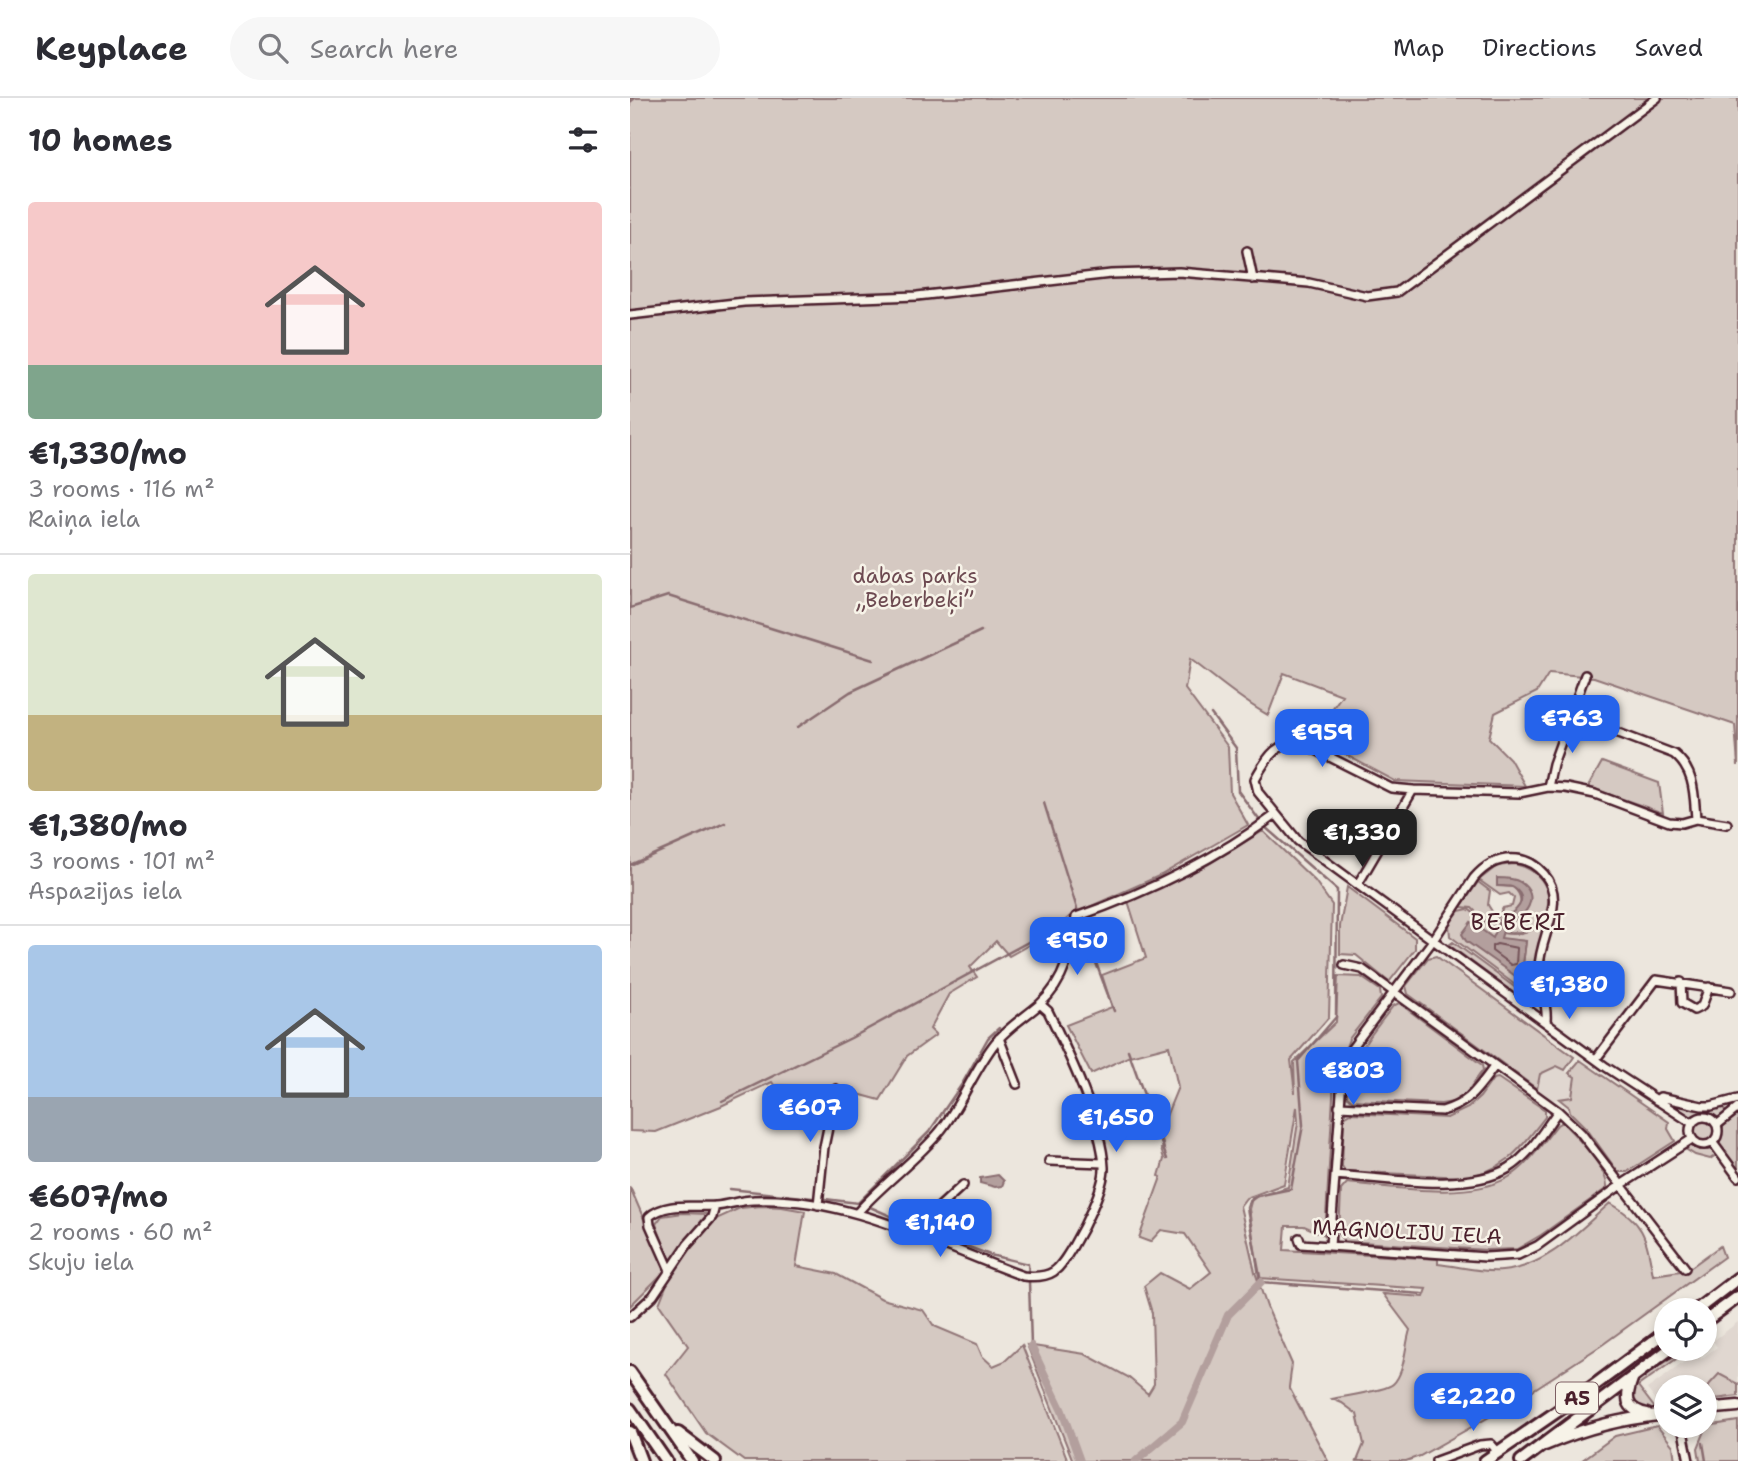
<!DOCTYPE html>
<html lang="en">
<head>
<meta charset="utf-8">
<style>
  :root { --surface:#fff; --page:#f7f7f7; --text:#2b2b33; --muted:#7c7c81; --line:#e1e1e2; --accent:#2563eb }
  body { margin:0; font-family:"Shantell Sans",sans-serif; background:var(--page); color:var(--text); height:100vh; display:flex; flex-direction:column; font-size:26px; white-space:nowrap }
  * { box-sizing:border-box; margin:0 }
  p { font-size:23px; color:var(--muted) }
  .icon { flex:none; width:38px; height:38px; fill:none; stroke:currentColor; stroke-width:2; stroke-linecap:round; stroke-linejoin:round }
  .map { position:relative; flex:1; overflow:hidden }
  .details { display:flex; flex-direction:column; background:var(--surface); width:630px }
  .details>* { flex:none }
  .fabs { position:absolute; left:1024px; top:1200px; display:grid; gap:14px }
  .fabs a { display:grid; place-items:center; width:63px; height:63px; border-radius:50%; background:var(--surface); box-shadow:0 4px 10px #0003; font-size:35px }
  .price { position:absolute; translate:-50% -60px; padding:0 16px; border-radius:14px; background:var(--accent); color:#fff; font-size:23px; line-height:46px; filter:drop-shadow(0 2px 4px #0008) }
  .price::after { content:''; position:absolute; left:50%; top:42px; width:21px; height:16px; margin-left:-10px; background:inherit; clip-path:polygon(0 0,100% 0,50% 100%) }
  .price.current { background:#222; color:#fff }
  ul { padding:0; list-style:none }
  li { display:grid; align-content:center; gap:14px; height:371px; padding:0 28px }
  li+li { border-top:2px solid var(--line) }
  li span { display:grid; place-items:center; height:217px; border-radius:7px; color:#555 }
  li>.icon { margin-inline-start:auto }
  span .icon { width:126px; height:126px; fill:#fffc; stroke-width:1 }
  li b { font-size:30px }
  h2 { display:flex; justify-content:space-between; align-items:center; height:84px; padding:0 28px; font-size:30px }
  header { display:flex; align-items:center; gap:42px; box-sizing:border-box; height:98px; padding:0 35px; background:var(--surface); border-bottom:2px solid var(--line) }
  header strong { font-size:33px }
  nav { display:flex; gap:38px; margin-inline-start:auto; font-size:24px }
  .search { width:490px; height:63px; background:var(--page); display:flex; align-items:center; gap:18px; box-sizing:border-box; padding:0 24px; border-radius:38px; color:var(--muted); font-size:26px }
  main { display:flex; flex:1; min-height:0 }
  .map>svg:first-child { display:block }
</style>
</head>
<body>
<header>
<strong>Keyplace</strong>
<div class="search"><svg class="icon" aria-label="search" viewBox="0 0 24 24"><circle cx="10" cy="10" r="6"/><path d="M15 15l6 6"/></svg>Search here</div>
<nav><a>Map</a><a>Directions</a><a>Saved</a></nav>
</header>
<main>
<section class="details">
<h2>10 homes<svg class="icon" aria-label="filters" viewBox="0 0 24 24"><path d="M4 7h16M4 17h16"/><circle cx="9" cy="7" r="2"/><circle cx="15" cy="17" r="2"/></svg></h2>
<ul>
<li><span style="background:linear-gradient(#f6c9c9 75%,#7fa58c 0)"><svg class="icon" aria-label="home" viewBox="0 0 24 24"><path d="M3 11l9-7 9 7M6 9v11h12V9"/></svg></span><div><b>€1,330/mo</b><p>3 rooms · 116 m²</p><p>Raiņa iela</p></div></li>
<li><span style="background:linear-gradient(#dfe7d0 65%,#c2b280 0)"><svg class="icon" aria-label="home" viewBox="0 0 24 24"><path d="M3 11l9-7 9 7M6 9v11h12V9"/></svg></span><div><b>€1,380/mo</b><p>3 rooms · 101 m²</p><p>Aspazijas iela</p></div></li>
<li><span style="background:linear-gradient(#a9c7e8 70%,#9aa5b1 0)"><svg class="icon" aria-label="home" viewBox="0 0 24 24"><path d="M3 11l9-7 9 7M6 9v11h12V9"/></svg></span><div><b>€607/mo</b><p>2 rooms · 60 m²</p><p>Skuju iela</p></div></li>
</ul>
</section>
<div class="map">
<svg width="1108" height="1363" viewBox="0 0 1108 1363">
  <rect width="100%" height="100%" fill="#ece6dd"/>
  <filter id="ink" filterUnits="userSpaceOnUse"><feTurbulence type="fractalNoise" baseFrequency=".0143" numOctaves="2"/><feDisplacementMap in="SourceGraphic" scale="14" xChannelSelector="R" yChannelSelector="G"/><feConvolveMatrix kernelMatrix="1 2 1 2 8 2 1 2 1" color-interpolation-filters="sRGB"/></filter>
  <g filter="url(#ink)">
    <path fill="#e0d7d0" d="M 927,968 L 945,979 L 942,999 L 922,1002 L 907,991 L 910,976 Z
      M 1108,1224 L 1108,1295 L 1075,1299 L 1074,1290 L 1036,1290 L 1036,1305 L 1028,1306 L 1017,1291 L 1067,1255 L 1071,1261 L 1087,1249 L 1083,1243 Z"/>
    <path fill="#d5c9c2" stroke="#907476" stroke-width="2" d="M 0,0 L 1108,0 L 1108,668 L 1105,627 L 964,579 L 919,575 L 907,594 L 865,615 L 859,640 L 880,661 L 895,688 L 765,683 L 682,639 L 712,597 L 654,575 L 638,617 C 610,602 586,580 560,561 L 555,591 L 598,649 L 600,695 L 618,727 L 531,777 L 441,817 L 424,833 L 379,858 L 366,843 L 340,869 L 347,879 L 319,896 L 300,931 L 306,937 L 277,958 L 250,1002 L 202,989 L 144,987 L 142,984 L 91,1008 L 26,1034 L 0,1033 Z
      M 972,664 L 1029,685 L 1033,715 L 958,689 Z
      M 633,733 L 685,783 L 702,807 L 699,919 L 661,962 L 665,995 L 664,964 L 706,924 L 708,878 L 731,879 L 750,892 L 751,900 L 719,941 L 704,981 L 695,1137 L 674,1128 L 656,1128 L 654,1152 L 808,1161 L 808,1166 C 828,1168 852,1175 872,1173 C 917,1169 948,1133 980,1105 C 1015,1125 1016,1139 1023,1177 L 1057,1172 L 1090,1148 L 1094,1159 L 972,1247 L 877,1309 L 790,1358 L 776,1363 L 727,1363 L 734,1346 L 727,1316 L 712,1305 L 702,1301 C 714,1298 756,1293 763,1286 C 775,1275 775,1247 780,1232 L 753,1196 L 794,1199 L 797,1191 L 629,1180 L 619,1111 L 622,1100 L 658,1089 L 668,1024 L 667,1009 L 654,1086 L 616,1100 L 610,1108 L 625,1174 L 637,1209 L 662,1266 L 659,1289 L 698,1363 L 443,1363 L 397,1247 L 455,1256 L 498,1279 L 518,1296 L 524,1286 L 522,1215 L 514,1188 L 530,1175 L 560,1191 L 581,1174 L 555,1136 L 531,1132 L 520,1144 L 509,1140 L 531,1079 L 529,1078 L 534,1061 L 531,1051 L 534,1050 L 530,1033 L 548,989 L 539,948 L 500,958 L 461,976 L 436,927 L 482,909 L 472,877 L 516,860 L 498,803 L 577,767 Z
      M 884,766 C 936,776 926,844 873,833 L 875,825 L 896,816 L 891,784 L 867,788 L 883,789 C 891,796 893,805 886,814 L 872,818 L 867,831 L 862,829 L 873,810 L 882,808 L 884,800 L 879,795 L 870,797 L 849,782 L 867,768 Z
      M 848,784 L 860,793 L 858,807 L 865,818 L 860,828 L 842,810 L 831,809 Z
      M 717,789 L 785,840 L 785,851 L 759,884 L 726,857 L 710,856 L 710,828 Z
      M 838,811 C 849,817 853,829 866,833 L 864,840 L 860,840 L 891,882 L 896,843 L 870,841 L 872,835 C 893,839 898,830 913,830 L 905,863 L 908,896 L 900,898 L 820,838 L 819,827 L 829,813 Z
      M 823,844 L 898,899 L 895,903 L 819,847 Z
      M 806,858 L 944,959 L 935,972 L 927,968 L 910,976 L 907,991 L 778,896 L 776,888 L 798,860 Z
      M 769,905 L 852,967 L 853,972 L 834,998 L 823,1004 L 811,1006 L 722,1002 L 717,998 C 718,961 742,936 763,908 Z
      M 950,962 L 1039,1024 L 1038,1031 L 1045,1043 L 997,1074 L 988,1074 L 956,1030 L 940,1014 L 939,1009 L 929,1001 L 942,999 L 945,979 L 939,975 Z
      M 868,980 L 915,1012 L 915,1019 C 890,1051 876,1073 833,1079 L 715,1073 L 712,1068 L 714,1019 L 721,1015 L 817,1020 L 838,1010 L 850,999 L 863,981 Z
      M 1050,1006 C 1061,1014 1079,1014 1093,1008 L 1096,1016 L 1090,1020 L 1076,1015 L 1058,1019 L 1048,1012 Z
      M 1108,1017 L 1108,1072 L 1089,1047 L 1093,1028 Z
      M1063 1033a11 11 0 1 1 22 0a11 11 0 1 1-22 0Z
      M 932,1024 C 945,1037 979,1071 977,1090 L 911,1137 L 887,1151 L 857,1152 L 714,1143 L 709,1137 L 711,1092 L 717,1085 C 763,1089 838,1103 879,1079 C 898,1068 913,1044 927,1027 Z
      M 1061,1048 L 1069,1052 L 1081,1051 L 1086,1057 L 1080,1061 L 1065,1057 L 1054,1050 Z
      M 0,1089 L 36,1172 L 0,1208 Z
      M 131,1108 L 152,1109 L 175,1113 L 166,1168 L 206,1176 L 252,1201 L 293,1212 L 304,1228 L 347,1246 L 352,1258 L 363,1268 L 375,1263 L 392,1247 L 438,1363 L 114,1363 L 76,1335 L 36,1276 L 58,1248 L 29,1206 L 42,1173 L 86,1121 L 110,1110 Z
      M 53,1115 L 77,1116 L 40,1163 L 26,1126 L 32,1118 Z
      M 1059,1252 L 1008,1288 L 1027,1313 L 1013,1312 L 1003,1305 C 1003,1303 1002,1295 1002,1293 C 1006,1278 1045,1258 1059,1252 Z
      M 1089,1276 L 1108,1286 L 1108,1298 L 1077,1302 L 1078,1288 Z
      M 1108,1323 L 1108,1363 L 1070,1363 L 1068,1350 L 1077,1328 Z
      M 1027,1328 L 1043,1348 L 1045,1363 L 951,1363 L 985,1338 Z"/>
    <path fill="#b39f9d" stroke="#896c6f" stroke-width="2" d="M 867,780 C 875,780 884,780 890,784 C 912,798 896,821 875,825 L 871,840 L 896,843 L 891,882 L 836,843 L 832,836 L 841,824 L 863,840 L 872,818 C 886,816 900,801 884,790 C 880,787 873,788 867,788 Z
      M 368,1077 L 374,1083 L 372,1088 L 365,1089 L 350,1085 L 350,1080 Z"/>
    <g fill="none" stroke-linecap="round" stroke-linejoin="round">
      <path stroke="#745259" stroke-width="2" d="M 867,846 L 887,850 L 886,866 L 881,867 L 862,853 L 862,848 Z"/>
      <path stroke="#896c6f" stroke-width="2.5" d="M 0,4 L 5,0
        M 0,510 L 38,498 L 243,562
        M 581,616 L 606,650 L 608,693 L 630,723
        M 168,629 L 220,594 L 351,533
        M 414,705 L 448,814
        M 635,729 L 707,792 L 706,919 L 668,963 L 673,1027 L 661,1091 L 627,1098 L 619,1104 L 617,1110 L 631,1184 L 793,1196
        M 0,767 L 95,725
        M 450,822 L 484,913
        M 498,952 L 537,1061
        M 92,1003 L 221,940 L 435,824
        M 100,1091 L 182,1100
        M 195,1101 L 228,1105 L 299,1034 L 332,986 L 358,940 L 369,930
        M 240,1109 L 281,1127
        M 289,1130 L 360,1157 L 398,1166 L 399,1176
        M 399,1183 L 401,1248
        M 1073,1345 L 1076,1363"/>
      <path stroke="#b39f9d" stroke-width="8" d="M 401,1248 L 432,1313 L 450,1363
        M 506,1363 L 552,1324 L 598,1217 L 631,1184"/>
      <g stroke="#4a1f2b" stroke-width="12">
        <path id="minor" d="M 617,153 L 623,181
          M 0,217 L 114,204 L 287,198 L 481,176 L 549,174 L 679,185 L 737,198 L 767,194 L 1027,0
          M 941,617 L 1044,656 C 1065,673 1064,696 1066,721
          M 918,689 L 923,666 L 955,577
          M 783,692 L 761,690 L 676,647 C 649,639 637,659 625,681 L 628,694 L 668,743 L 976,969 L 1062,1025
          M 728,786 L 783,692 L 889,695 L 918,689 L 936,690 L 965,696 L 1039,724 L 1052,725 L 1066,721 L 1097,726
          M 714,867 L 732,871 L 928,1013 L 951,1035 L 1055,1170
          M 1051,884 L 1052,905 L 1064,912 L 1072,908 L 1079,889
          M 369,940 L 387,986
          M 966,961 L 1026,882 L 1101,893
          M 1026,1002 L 1030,999 L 1035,1000 L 1072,1008 L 1081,1008 L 1108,1001
          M 709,1008 L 812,1013 C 840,1005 847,991 864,969
          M1060 1033a14 14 0 1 1 28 0a14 14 0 1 1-28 0Z
          M 1087,1027 L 1108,1010
          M 1083,1045 L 1108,1079
          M 419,1063 L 473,1065
          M 705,1077 C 754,1080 837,1095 879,1070 C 900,1057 914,1032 928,1013
          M 188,1107 L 194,1049 L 206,991
          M 227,1115 C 253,1085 286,1063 311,1032 C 332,1005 344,972 365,945 C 377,930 395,919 410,906 C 435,884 442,851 446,819 C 518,794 584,763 645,717
          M 281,1135 L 333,1087
          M 669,1140 L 671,1146 L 856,1159 L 888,1157 L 907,1148 L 991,1087 L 1062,1041
          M 700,1148 L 713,967 L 719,954 L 804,841 L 844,780 C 855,767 869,759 887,761 C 898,762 907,768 914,776 C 938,804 909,838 909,870 C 909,888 918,905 916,923
          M 40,1172 L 20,1127 L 19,1119 C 36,1103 65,1110 86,1108 C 98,1107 111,1102 123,1102 C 217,1097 307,1147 393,1178 C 423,1181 428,1173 443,1148 C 453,1131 475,1089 474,1069 C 472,1025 438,954 418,913 L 410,906
          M 0,1219 L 23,1198 L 58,1146 L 82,1119 L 85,1108
          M 1052,1328 L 1059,1363
          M 806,1363 L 850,1347 L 861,1346 L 868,1354"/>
      </g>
      <g stroke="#4a1f2b" stroke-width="15">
        <path id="secondary" d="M 1002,1281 C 995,1300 995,1311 1017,1316
          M 1074,1311 L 1108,1308
          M 915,1347 C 957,1329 991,1321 1036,1316"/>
      </g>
      <g stroke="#4a1f2b" stroke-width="16">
        <path id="trunk" d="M 1065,1213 L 1108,1180
          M 1074,1224 L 1108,1199
          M 0,1274 L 62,1363
          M 0,1311 L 36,1363
          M 0,1334 L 11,1363
          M 48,1335 L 85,1363
          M 855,1363 L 954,1295 L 1036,1234
          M 891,1363 L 1040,1251"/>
      </g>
      <use href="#minor" stroke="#f7f3e8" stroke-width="7"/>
      <use href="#secondary" stroke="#f7f3e8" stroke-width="10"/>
      <use href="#trunk" stroke="#f7f3e8" stroke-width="10"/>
    </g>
  </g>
  <g text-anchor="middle" stroke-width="5" stroke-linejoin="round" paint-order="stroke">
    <rect fill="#f7f3e8" stroke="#7e5f64" stroke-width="2" x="926" y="1284.5" width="42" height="31" rx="5"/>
    <g font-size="19" font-weight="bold" fill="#4a1f2b">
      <text x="947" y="1307">A5</text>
    </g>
    <g font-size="21" fill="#6d4a51" stroke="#f7f3e8">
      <text x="285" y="485">dabas parks<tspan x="285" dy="24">„Beberbeķi”</tspan></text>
    </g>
    <g font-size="21" fill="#4a1f2b" stroke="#f7f3e8">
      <text transform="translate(777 1134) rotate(3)" y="7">MAGNOLIJU IELA</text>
    </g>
    <g font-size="23" letter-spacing="2" fill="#4a1f2b" stroke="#f7f3e8">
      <text x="889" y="832">BEBERI</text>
    </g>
  </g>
</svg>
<div class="fabs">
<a><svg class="icon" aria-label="locate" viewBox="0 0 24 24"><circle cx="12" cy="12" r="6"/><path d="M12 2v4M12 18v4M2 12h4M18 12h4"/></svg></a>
<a><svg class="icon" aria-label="layers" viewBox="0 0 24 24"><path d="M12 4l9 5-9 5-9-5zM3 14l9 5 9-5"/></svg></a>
</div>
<b class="price" style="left:942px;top:657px">€763</b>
<b class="price" style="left:692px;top:671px">€959</b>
<b class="price current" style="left:732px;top:771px">€1,330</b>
<b class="price" style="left:447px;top:879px">€950</b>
<b class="price" style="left:939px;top:923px">€1,380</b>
<b class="price" style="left:723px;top:1009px">€803</b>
<b class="price" style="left:180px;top:1046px">€607</b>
<b class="price" style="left:486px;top:1056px">€1,650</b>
<b class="price" style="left:310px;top:1161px">€1,140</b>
<b class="price" style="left:843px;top:1335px">€2,220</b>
</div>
</main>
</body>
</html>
